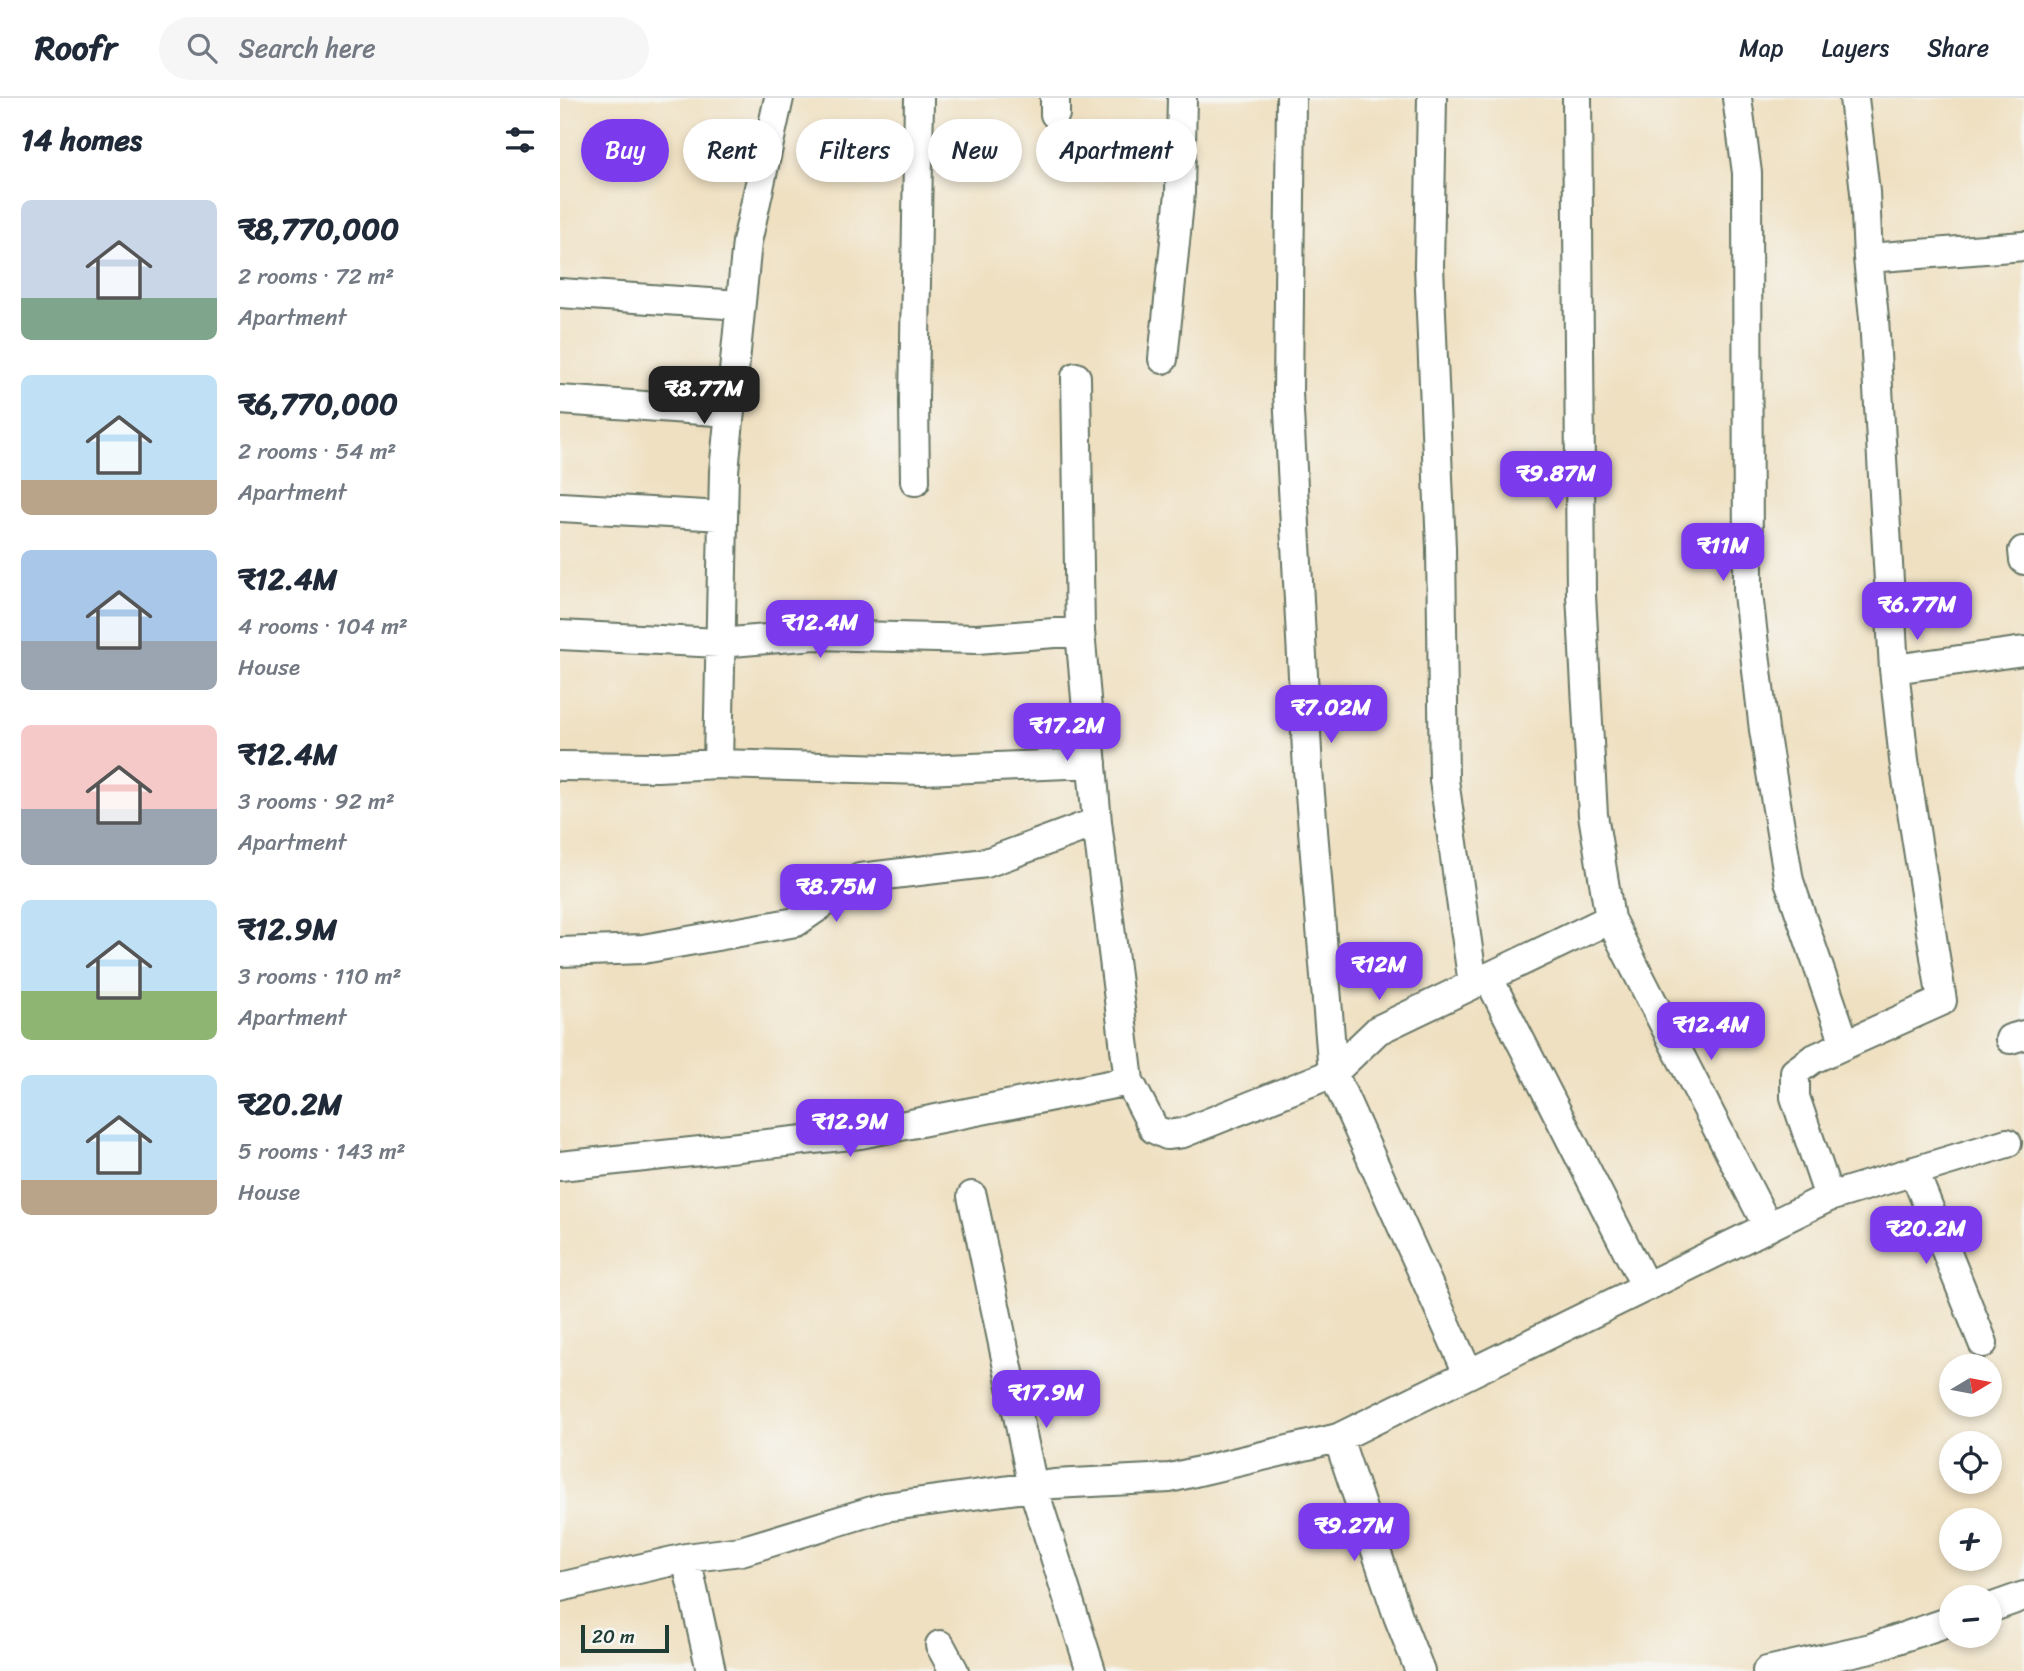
<!DOCTYPE html>
<html lang="en">
<head>
<meta charset="utf-8">
<style>
  :root { --surface:#fff; --page:#f6f6f7; --text:#1f2937; --muted:#747a83; --line:#e0e1e3; --accent:#7c3aed }
  body { margin:0; font-family:Sriracha,sans-serif; background:var(--page); color:var(--text); height:100vh; display:flex; flex-direction:column; font-size:26px; white-space:nowrap }
  * { box-sizing:border-box; margin:0 }
  p { font-size:23px; color:var(--muted) }
  .icon { flex:none; width:38px; height:38px; fill:none; stroke:currentColor; stroke-width:2; stroke-linecap:round; stroke-linejoin:round }
  .map { position:relative; flex:1; overflow:hidden }
  .side { display:flex; flex-direction:column; background:var(--surface); width:560px }
  .side>* { flex:none }
  .banner { position:absolute; left:21px; top:21px; width:665px; height:63px; display:flex; gap:14px }
  .needle { width:46px; rotate:80deg }
  .tools { position:absolute; left:1379px; top:1256px; display:grid; gap:14px }
  .tools a { display:grid; place-items:center; width:63px; height:63px; border-radius:50%; background:var(--surface); box-shadow:0 4px 10px #0003; font-size:35px }
  .scale { position:absolute; left:21px; bottom:18px; width:88px; box-sizing:border-box; padding-left:7px; border:4px solid #1f3d34; border-top:0; font-size:19px; line-height:24px; white-space:nowrap; color:#1f3d34; -webkit-text-stroke:5px #f6f6f2; paint-order:stroke }
  .price { position:absolute; translate:-50% -60px; padding:0 16px; border-radius:14px; background:var(--accent); color:#fff; font-size:23px; line-height:46px; filter:drop-shadow(0 2px 4px #0008) }
  .price::after { content:''; position:absolute; left:50%; top:42px; width:21px; height:16px; margin-left:-10px; background:inherit; clip-path:polygon(0 0,100% 0,50% 100%) }
  .price.selected { background:#222; color:#fff }
  ul { padding:0; list-style:none }
  li { display:flex; align-items:center; gap:21px; height:175px; padding:0 21px }
  li span { display:grid; place-items:center; flex:none; width:196px; height:140px; border-radius:10px; color:#555 }
  li>.icon { margin-inline-start:auto }
  span .icon { width:84px; height:84px; fill:#fffc; stroke-width:1 }
  li b { font-size:30px }
  h2 { display:flex; justify-content:space-between; align-items:center; height:84px; padding:0 21px; font-size:30px }
  .tag { padding:0 24px; border-radius:32px; background:var(--surface); box-shadow:0 4px 10px #0003; font-size:24px; line-height:63px }
  .tag.selected { background:var(--accent); color:#fff }
  header { display:flex; align-items:center; gap:42px; box-sizing:border-box; height:98px; padding:0 35px; background:var(--surface); border-bottom:2px solid var(--line) }
  header strong { font-size:33px }
  nav { display:flex; gap:38px; margin-inline-start:auto; font-size:24px }
  .search { width:490px; height:63px; background:var(--page); display:flex; align-items:center; gap:18px; box-sizing:border-box; padding:0 24px; border-radius:38px; color:var(--muted); font-size:26px }
  main { display:flex; flex:1; min-height:0 }
  .map>svg:first-child { display:block }
</style>
</head>
<body>
<header>
<strong>Roofr</strong>
<div class="search"><svg class="icon" aria-label="search" viewBox="0 0 24 24"><circle cx="10" cy="10" r="6"/><path d="M15 15l6 6"/></svg>Search here</div>
<nav><a>Map</a><a>Layers</a><a>Share</a></nav>
</header>
<main>
<section class="side">
<h2>14 homes<svg class="icon" aria-label="filters" viewBox="0 0 24 24"><path d="M4 7h16M4 17h16"/><circle cx="9" cy="7" r="2"/><circle cx="15" cy="17" r="2"/></svg></h2>
<ul>
<li><span style="background:linear-gradient(#c9d6e8 70%,#7fa58c 0)"><svg class="icon" aria-label="home" viewBox="0 0 24 24"><path d="M3 11l9-7 9 7M6 9v11h12V9"/></svg></span><div><b>₹8,770,000</b><p>2 rooms · 72 m²</p><p>Apartment</p></div></li>
<li><span style="background:linear-gradient(#bfe0f5 75%,#b9a48a 0)"><svg class="icon" aria-label="home" viewBox="0 0 24 24"><path d="M3 11l9-7 9 7M6 9v11h12V9"/></svg></span><div><b>₹6,770,000</b><p>2 rooms · 54 m²</p><p>Apartment</p></div></li>
<li><span style="background:linear-gradient(#a9c7e8 65%,#9aa5b1 0)"><svg class="icon" aria-label="home" viewBox="0 0 24 24"><path d="M3 11l9-7 9 7M6 9v11h12V9"/></svg></span><div><b>₹12.4M</b><p>4 rooms · 104 m²</p><p>House</p></div></li>
<li><span style="background:linear-gradient(#f6c9c9 60%,#9aa5b1 0)"><svg class="icon" aria-label="home" viewBox="0 0 24 24"><path d="M3 11l9-7 9 7M6 9v11h12V9"/></svg></span><div><b>₹12.4M</b><p>3 rooms · 92 m²</p><p>Apartment</p></div></li>
<li><span style="background:linear-gradient(#bfe0f5 65%,#8fb573 0)"><svg class="icon" aria-label="home" viewBox="0 0 24 24"><path d="M3 11l9-7 9 7M6 9v11h12V9"/></svg></span><div><b>₹12.9M</b><p>3 rooms · 110 m²</p><p>Apartment</p></div></li>
<li><span style="background:linear-gradient(#bfe0f5 75%,#b9a48a 0)"><svg class="icon" aria-label="home" viewBox="0 0 24 24"><path d="M3 11l9-7 9 7M6 9v11h12V9"/></svg></span><div><b>₹20.2M</b><p>5 rooms · 143 m²</p><p>House</p></div></li>
</ul>
</section>
<div class="map">
<svg width="1464" height="1573" viewBox="0 0 1464 1573">
  <rect width="100%" height="100%" fill="#f6f6f2"/>
  <filter id="ink" filterUnits="userSpaceOnUse"><feTurbulence type="fractalNoise" baseFrequency=".0143" numOctaves="2"/><feDisplacementMap in="SourceGraphic" scale="14" xChannelSelector="R" yChannelSelector="G"/><feConvolveMatrix kernelMatrix="1 2 1 2 8 2 1 2 1" color-interpolation-filters="sRGB"/></filter>
  <filter id="wash" filterUnits="userSpaceOnUse"><feTurbulence type="fractalNoise" baseFrequency=".00686" numOctaves="4" result="noise"/><feDisplacementMap in="SourceGraphic" scale="28" xChannelSelector="R" yChannelSelector="G"/><feGaussianBlur stdDeviation="1.57" result="paint"/><feColorMatrix in="noise" values="0 0 0 0 0 0 0 0 0 0 0 0 0 0 0 0 0 1.4 0 .05"/><feComposite in="paint" operator="in"/></filter>
  <g filter="url(#wash)">
    <rect width="100%" height="100%" fill="#efe0c1"/>
  </g>
  <g filter="url(#ink)">
    <g fill="none" stroke-linecap="round" stroke-linejoin="round">
      <g stroke="#687665" stroke-width="32">
        <path id="minor" d="M 731,0 L 728,295 L 748,672 L 773,975 L 908,1275
          M 872,0 L 869,168 L 881,450 L 884,682 L 913,886
          M 1017,0 L 1021,497 L 1033,717 L 1050,821 L 1208,1129
          M 1177,0 L 1187,75 L 1188,496 L 1204,632 L 1229,783 L 1285,946
          M 495,16 L 495,0
          M 1308,160 L 1464,148
          M 0,195 L 180,207
          M 603,261 L 620,95 L 622,0
          M 516,279 L 520,533 L 537,724 L 569,983 L 594,1031 L 607,1037 L 623,1035 L 773,975 L 818,932 L 1050,821
          M 0,302 L 170,314
          M 355,383 L 354,303 L 359,0
          M 0,409 L 163,418
          M 1463,453 L 1464,462
          M 0,537 L 159,545 L 255,537 L 417,541 L 520,533
          M 1334,571 L 1464,553
          M 158,666 L 164,373 L 187,144 L 219,0
          M 0,668 L 97,669 L 158,666 L 363,672 L 532,665
          M 0,854 L 83,851 L 236,824 L 300,780 L 426,765 L 537,724
          M 928,879 L 1086,1189
          M 1450,941 L 1464,937
          M 0,1068 L 300,1036 L 569,983
          M 1354,1073 L 1423,1245
          M 412,1098 L 473,1389 L 531,1573
          M 1269,1099 L 1235,999 L 1235,974 L 1253,961 L 1382,903 L 1344,662 L 1334,571 L 1314,220 L 1308,160 L 1305,94 L 1294,0
          M 778,1340 L 838,1518 L 860,1573
          M 126,1460 L 151,1573
          M 0,1489 L 126,1460 L 181,1453 L 325,1409 L 494,1386 L 610,1380 L 778,1340 L 1269,1099 L 1447,1045
          M 1430,1510 L 1464,1498
          M 380,1547 L 394,1573
          M 1207,1573 L 1311,1550 L 1391,1523"/>
      </g>
      <use href="#minor" stroke="#fff" stroke-width="28"/>
    </g>
  </g>
</svg>
<div class="tools">
<a><svg class="needle" viewBox="-14 -14 28 28"><path d="M0-13l5 13h-10z" fill="#e53935"/><path d="M0 13l5-13h-10z" fill="#747a83"/></svg></a>
<a><svg class="icon" aria-label="locate" viewBox="0 0 24 24"><circle cx="12" cy="12" r="6"/><path d="M12 2v4M12 18v4M2 12h4M18 12h4"/></svg></a>
<a>+</a>
<a>−</a>
</div>
<div class="scale">20 m</div>
<b class="price selected" style="left:144px;top:328px">₹8.77M</b>
<b class="price" style="left:996px;top:413px">₹9.87M</b>
<b class="price" style="left:1163px;top:485px">₹11M</b>
<b class="price" style="left:1357px;top:544px">₹6.77M</b>
<b class="price" style="left:260px;top:562px">₹12.4M</b>
<b class="price" style="left:771px;top:647px">₹7.02M</b>
<b class="price" style="left:507px;top:665px">₹17.2M</b>
<b class="price" style="left:276px;top:826px">₹8.75M</b>
<b class="price" style="left:819px;top:904px">₹12M</b>
<b class="price" style="left:1151px;top:964px">₹12.4M</b>
<b class="price" style="left:290px;top:1061px">₹12.9M</b>
<b class="price" style="left:1366px;top:1168px">₹20.2M</b>
<b class="price" style="left:486px;top:1332px">₹17.9M</b>
<b class="price" style="left:794px;top:1465px">₹9.27M</b>
<div class="banner">
<a class="tag selected">Buy</a>
<a class="tag">Rent</a>
<a class="tag">Filters</a>
<a class="tag">New</a>
<a class="tag">Apartment</a>
</div>
</div>
</main>
</body>
</html>
